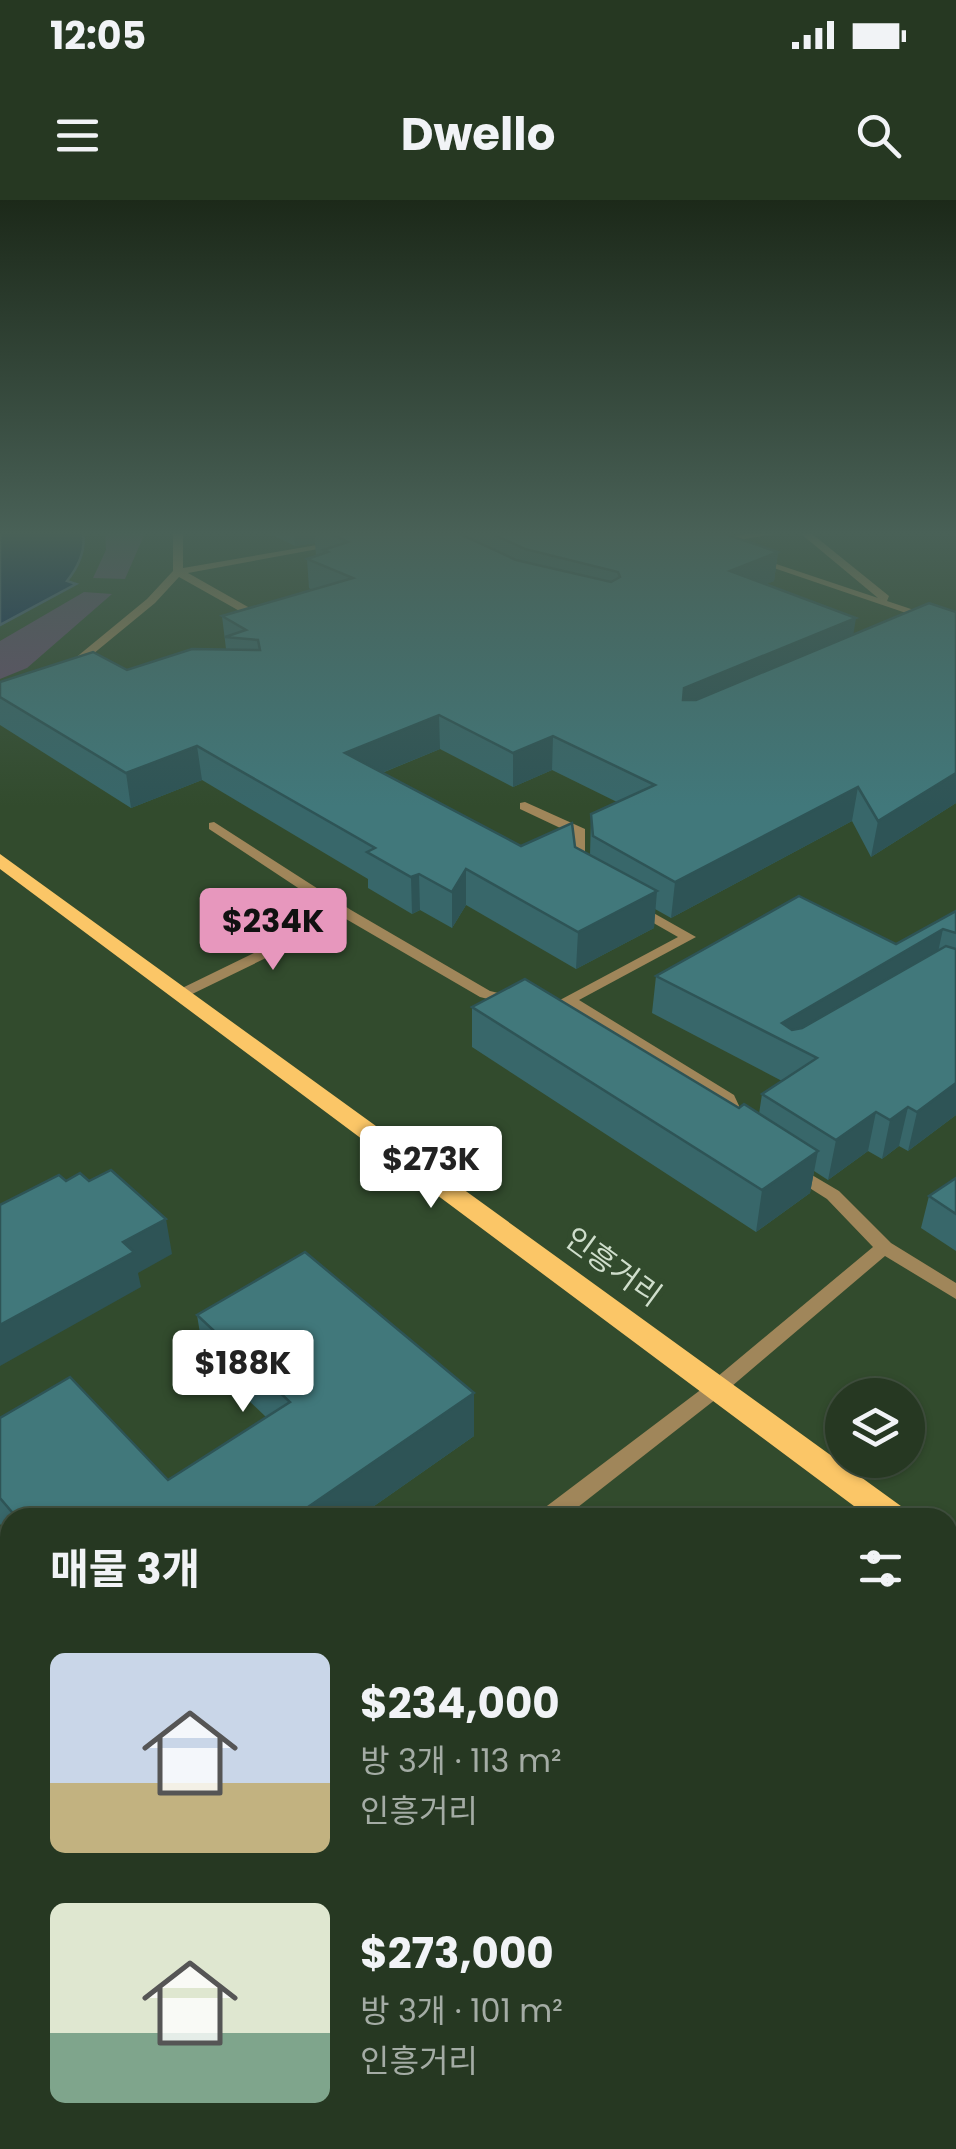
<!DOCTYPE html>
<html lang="ko">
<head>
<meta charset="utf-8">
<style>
  :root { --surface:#263822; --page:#32432f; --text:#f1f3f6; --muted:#a4aca5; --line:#425240; --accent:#e797bd }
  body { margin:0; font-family:Poppins,"Noto Sans KR",sans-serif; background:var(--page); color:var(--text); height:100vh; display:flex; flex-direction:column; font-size:38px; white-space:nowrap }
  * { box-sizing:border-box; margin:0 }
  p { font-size:32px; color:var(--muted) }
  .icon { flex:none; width:55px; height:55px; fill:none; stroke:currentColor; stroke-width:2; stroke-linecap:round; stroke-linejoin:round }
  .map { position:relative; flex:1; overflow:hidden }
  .sheet { position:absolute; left:0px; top:1308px; width:958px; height:642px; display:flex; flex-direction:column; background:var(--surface); border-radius:30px 30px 0 0; box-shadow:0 2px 8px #0004,0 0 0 2px var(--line) }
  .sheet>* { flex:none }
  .tools { position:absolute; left:825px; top:1178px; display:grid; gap:20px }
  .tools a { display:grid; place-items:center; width:100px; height:100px; border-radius:50%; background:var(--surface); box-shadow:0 2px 8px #0004,0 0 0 2px var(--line); font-size:50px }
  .price { position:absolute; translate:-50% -85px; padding:0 22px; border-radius:10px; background:#fff; color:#222; font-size:32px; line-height:65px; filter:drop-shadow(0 2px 5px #0008) }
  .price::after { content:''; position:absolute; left:50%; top:60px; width:30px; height:22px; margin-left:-15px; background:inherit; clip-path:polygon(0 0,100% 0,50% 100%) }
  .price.current { background:var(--accent); color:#111 }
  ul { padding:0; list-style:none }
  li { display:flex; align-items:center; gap:30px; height:250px; padding:0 50px }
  li span { display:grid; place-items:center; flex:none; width:280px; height:200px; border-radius:15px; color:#555 }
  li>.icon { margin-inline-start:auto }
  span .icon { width:120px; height:120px; fill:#fffc; stroke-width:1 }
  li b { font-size:42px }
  h2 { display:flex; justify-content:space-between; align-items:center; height:120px; padding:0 50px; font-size:42px }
  .status { display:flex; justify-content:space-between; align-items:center; height:70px; padding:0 50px; background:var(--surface); direction:ltr }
  .status svg { height:28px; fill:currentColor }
  header { display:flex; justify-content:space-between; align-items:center; height:130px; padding:0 50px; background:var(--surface); font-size:45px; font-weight:700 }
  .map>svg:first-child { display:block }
</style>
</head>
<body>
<div class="status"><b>12:05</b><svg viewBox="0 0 49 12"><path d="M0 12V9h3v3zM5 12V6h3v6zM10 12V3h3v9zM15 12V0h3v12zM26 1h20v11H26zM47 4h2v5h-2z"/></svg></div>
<header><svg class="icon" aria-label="menu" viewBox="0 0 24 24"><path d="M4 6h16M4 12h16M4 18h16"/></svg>Dwello<svg class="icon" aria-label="search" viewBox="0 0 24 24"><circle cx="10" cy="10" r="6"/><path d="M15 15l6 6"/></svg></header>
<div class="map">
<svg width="956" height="1949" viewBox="0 0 956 1949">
  <rect width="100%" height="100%" fill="#324b2d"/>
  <path fill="#654d6a" d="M 105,333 L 145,333 L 125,379 L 93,378 L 106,350 Z
    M 84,392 L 112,394 L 27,468 L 0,479 L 0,441 Z"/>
  <path fill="#0e2958" stroke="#485f7b" stroke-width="2.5" d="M 0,333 L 83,333 C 86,351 78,367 67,381 L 76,384 L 0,425 Z"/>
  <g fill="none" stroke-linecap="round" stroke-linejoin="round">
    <path fill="#a0865a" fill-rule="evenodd" d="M 173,333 L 183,333 L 183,368 L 340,341 L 345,344 L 188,373 L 269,419 L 269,423 L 261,423 L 179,377 L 155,403 L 76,468 L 68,468 L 68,464 L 147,399 L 173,371 Z
      M 751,333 L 781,333 L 720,343 L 715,340 Z
      M 800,333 L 811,333 L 889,396 L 887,401 L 956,424 L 956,430 L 750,360 L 758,358 L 878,398 Z
      M 525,602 L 585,629 L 585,674 L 575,674 L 573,671 L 573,634 L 520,609 L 520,603 Z
      M 214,622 L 351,710 L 490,791 L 520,798 L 523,801 L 515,806 L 480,797 L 346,719 L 186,797 L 176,797 L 173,794 L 176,791 L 336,713 L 209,629 L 209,623 Z
      M 634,702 L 696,737 L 579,800 L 734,895 L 747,923 L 745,927 L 733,927 L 721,902 L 560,800 L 678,737 L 629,709 L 627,706 Z
      M 795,965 L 839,991 L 891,1043 L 956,1083 L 956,1099 L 885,1056 L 725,1192 L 564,1318 L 536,1318 L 539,1312 L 711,1182 L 873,1047 L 827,999 L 789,975 L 786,971 L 789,967 Z
      M 10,1714 L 10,1744 L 0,1749 L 0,1719 Z"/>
    <path fill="#fbc667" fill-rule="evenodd" d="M 0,654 L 905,1309 L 909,1318 L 870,1318 L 0,669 Z
      M 948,1345 L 956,1347 L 956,1377 L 948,1374 Z"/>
  </g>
  <path fill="#38676a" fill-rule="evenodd" d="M 268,333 L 722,333 L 778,352 L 774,381 L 766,384 L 853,435 L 956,412 L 956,603 L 871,657 L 852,621 L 671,718 L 655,709 L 654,728 L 576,769 L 466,705 L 452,728 L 420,710 L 412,714 L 368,688 L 368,679 L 202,580 L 131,608 L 0,525 L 0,482 L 127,470 L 226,449 L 222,416 L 312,390 L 309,388 L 307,359 L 316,356 L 315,343 L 295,346 ZM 440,549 L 513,587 L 552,570 L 617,602 L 591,614 L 590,655 L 575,647 L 521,646 L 382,573 Z
    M 956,711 L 956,915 L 908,951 L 899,946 L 882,959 L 868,951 L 828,980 L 814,971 L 810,993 L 756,1032 L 472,847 L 472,807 L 739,908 L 759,914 L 762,894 L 782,881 L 652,813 L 656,776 L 896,744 Z
    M 956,978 L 956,1051 L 921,1028 L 929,996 Z
    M 197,1115 L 474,1236 L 357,1318 L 10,1318 L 10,1336 L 0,1324 L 0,1218 L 168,1280 L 266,1217 L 204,1158 Z
    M 948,1605 L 956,1606 L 956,1874 L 948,1873 Z"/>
  <path fill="#2e5456" d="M 294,333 L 315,333 L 315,343 L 295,346 Z
    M 778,352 L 774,381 L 727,401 L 730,371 Z
    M 856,418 L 851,449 L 682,521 L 684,488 Z
    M 439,515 L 440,549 L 347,587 L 345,553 Z
    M 553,536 L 552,570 L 513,587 L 513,553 Z
    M 197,546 L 202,580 L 131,608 L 126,573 Z
    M 956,573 L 956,603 L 871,657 L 878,621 Z
    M 858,587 L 852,621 L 671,718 L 675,682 Z
    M 466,669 L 466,705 L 452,728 L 452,692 Z
    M 419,674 L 420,710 L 412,714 L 411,677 Z
    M 657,691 L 654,728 L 576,769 L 578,732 Z
    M 943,729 L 935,766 L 798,848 L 782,823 Z
    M 956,883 L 956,915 L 908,951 L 917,912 Z
    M 908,907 L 899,946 L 882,959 L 890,920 Z
    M 876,912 L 868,951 L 828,980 L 836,940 Z
    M 818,951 L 810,993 L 756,1032 L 762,990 Z
    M 166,1019 L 172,1054 L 138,1073 L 141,1087 L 0,1166 L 0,1125 L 123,1042 Z
    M 474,1193 L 474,1236 L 357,1318 L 292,1318 Z"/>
  <path fill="#41787b" stroke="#2e5456" stroke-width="2.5" d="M 329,333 L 458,333 L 516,360 L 611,382 L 620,377 L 618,372 L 525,349 L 490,333 L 722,333 L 778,352 L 730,371 L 856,418 L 684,488 L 683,500 L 696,500 L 929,403 L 956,412 L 956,573 L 878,621 L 858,587 L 675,682 L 593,636 L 591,614 L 655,585 L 553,536 L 513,553 L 439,515 L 345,553 L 521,646 L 572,623 L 575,647 L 657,691 L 578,732 L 466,669 L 452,692 L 419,674 L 411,677 L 367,652 L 375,648 L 197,546 L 126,573 L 0,497 L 0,482 L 93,452 L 127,470 L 192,449 L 260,450 L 258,440 L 225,437 L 246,430 L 222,416 L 353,378 L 307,359 L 328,352 L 323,350 L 348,342 Z
    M 799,696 L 896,744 L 956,711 L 956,733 L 943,729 L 782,823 L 792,830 L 802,828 L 946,746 L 956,749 L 956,883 L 917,912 L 908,907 L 890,920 L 876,912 L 836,940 L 762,894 L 817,858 L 656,776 Z
    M 525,779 L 739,908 L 744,904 L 818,951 L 762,990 L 472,807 Z
    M 111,970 L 166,1019 L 123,1042 L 134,1052 L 0,1125 L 0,1005 L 59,975 L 66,981 L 80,973 L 89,981 Z
    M 956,978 L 956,1014 L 929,996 Z
    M 305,1052 L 474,1193 L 292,1318 L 17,1318 L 0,1298 L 0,1218 L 70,1177 L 168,1280 L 290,1202 L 197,1115 Z
    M 948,1605 L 956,1606 L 956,1836 L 948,1835 Z
    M 73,1940 L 80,1949 L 63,1949 Z"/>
  <linearGradient id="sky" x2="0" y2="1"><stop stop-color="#1c2919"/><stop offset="0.55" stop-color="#496157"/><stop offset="1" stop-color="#496157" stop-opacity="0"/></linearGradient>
  <rect width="956" height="606" fill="url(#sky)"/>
  <g text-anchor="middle" stroke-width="10" stroke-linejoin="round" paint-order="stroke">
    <g font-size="30" fill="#cfdecc" stroke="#324b2d">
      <text transform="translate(613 1067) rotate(36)" y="10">인흥거리</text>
    </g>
  </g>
</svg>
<div class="tools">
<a><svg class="icon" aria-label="layers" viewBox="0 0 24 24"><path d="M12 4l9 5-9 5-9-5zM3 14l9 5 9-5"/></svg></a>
</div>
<b class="price current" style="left:273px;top:773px">$234K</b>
<b class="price" style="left:431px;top:1011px">$273K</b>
<b class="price" style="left:243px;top:1215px">$188K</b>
<section class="sheet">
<h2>매물 3개<svg class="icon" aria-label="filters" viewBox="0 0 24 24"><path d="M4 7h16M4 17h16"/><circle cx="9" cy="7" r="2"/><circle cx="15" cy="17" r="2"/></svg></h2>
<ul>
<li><span style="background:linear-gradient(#c9d6e8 65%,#c2b280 0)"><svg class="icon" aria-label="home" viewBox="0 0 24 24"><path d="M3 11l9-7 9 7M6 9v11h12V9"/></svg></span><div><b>$234,000</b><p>방 3개 · 113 m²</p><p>인흥거리</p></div></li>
<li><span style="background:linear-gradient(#dfe7d0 65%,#7fa58c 0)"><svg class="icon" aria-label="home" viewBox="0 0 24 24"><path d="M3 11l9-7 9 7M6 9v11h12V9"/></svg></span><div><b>$273,000</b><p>방 3개 · 101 m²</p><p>인흥거리</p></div></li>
</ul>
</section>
</div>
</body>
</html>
